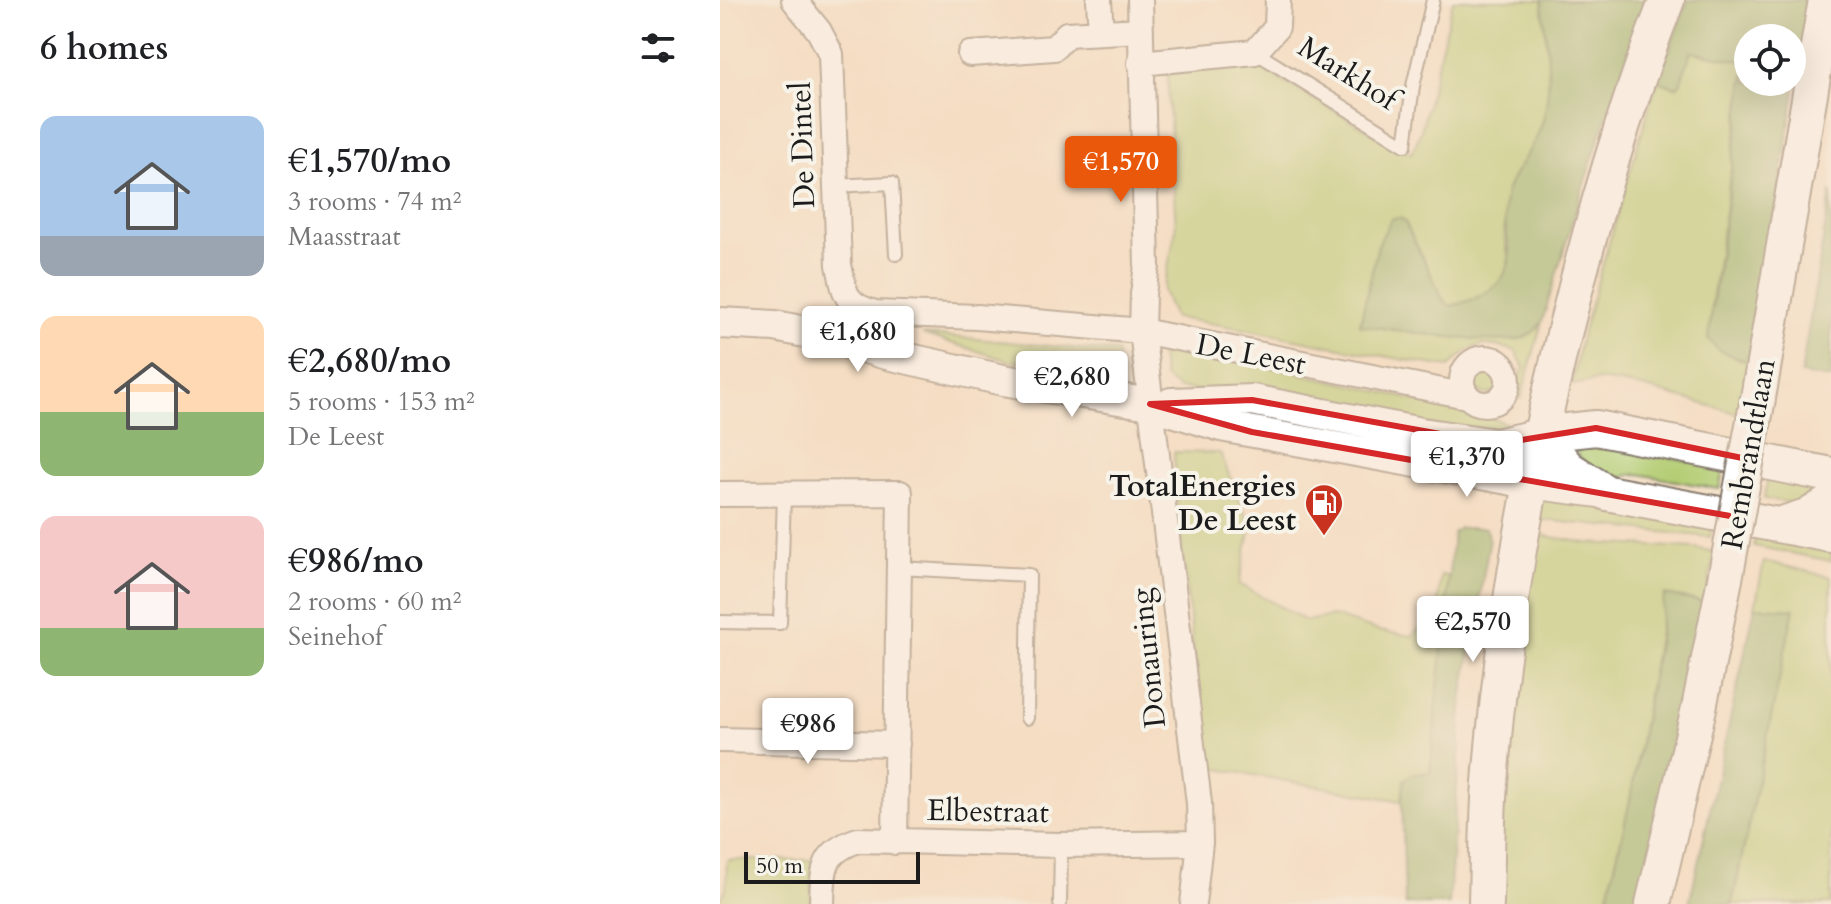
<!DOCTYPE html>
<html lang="en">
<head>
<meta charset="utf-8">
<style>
  :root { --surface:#fff; --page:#f2f2f2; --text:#202124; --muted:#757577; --accent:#ea580c }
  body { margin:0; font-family:Cardo,serif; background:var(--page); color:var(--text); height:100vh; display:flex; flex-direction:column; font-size:30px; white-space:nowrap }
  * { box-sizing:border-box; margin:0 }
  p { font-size:26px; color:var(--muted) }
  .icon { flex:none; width:44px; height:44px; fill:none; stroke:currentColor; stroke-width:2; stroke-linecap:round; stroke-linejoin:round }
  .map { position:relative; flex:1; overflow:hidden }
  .sheet { display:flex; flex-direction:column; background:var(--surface); width:720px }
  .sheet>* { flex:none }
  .tools { position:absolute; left:1014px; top:24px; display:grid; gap:16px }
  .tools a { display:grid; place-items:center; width:72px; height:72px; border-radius:50%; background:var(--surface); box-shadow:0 8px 32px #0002; font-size:40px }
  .scale { position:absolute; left:24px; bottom:20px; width:176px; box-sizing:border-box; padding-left:8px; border:4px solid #1c1c1c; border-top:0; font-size:22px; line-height:28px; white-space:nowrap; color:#1c1c1c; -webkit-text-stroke:6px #f7f3e8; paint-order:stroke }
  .price { position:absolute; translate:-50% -68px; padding:0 18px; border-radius:8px; background:#fff; color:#222; font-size:26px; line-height:52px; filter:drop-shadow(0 2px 4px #0008) }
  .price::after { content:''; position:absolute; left:50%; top:48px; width:24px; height:18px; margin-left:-12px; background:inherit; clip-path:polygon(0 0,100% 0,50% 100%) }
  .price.active { background:var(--accent); color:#fff }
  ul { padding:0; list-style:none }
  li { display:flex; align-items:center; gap:24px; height:200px; padding:0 40px }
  li span { display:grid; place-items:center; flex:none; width:224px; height:160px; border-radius:16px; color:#555 }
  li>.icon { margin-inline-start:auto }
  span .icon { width:96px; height:96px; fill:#fffc; stroke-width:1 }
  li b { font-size:34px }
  h2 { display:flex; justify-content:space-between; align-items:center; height:96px; padding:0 40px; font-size:34px }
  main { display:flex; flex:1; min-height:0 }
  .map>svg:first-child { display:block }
</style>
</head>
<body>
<main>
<section class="sheet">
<h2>6 homes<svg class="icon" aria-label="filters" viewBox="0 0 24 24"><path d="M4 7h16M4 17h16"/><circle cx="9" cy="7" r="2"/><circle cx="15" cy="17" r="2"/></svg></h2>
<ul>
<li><span style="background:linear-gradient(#a9c7e8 75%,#9aa5b1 0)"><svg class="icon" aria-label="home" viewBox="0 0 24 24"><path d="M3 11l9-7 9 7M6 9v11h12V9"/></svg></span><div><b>€1,570/mo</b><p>3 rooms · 74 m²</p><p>Maasstraat</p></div></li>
<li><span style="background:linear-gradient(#ffd9b3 60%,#8fb573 0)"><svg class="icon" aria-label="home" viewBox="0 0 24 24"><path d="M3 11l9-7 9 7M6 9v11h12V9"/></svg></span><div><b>€2,680/mo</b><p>5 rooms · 153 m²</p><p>De Leest</p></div></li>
<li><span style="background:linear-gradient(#f6c9c9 70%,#8fb573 0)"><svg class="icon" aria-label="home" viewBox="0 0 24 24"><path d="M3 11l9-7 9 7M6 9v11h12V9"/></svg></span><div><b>€986/mo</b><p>2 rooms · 60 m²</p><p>Seinehof</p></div></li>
</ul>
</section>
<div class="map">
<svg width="1111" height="904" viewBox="0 0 1111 904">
  <rect width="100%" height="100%" fill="#f7f3e8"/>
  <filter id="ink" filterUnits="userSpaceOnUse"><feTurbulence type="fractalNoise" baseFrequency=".0125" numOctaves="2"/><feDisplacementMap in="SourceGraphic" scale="16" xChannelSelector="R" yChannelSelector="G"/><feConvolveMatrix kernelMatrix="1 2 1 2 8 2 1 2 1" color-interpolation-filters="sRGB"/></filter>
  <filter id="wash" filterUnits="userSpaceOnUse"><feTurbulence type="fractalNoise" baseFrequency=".006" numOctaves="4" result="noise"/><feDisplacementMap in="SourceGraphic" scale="32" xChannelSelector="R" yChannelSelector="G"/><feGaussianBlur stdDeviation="1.8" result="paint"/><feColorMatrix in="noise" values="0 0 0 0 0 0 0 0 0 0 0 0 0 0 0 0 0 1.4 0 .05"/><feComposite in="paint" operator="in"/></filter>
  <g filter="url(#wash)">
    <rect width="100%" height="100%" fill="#f4ddc2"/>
    <path fill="#b2cc71" stroke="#677446" stroke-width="2" d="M 733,0 L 822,0 C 825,33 833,71 827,104 C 820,145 794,183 785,225 C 781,245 798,261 779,283 C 768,296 747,302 730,306 L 724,301 L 685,222 L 658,245 L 640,324 C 668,330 779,346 803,338 C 812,335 816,329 822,322 L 801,398 L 779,400 L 796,386 L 804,368 L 796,351 C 762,341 754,342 729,367 C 637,354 547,330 454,318 L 443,291 L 456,229 L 447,69 L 528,61 L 679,148 L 692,153 L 701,131 Z
      M 971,52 L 1022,61 L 1026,66 L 991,308 L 1030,363 L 1020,414 L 922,387 L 880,380 L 852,385 L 860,341 L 937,81 L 956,87 Z
      M 202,334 L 397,352 L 398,366 L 293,362 Z
      M 439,344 C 535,365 633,383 728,409 C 751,415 773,415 793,427 L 767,433 L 458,388 L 444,378 Z
      M753 380a14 14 0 1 1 28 0a14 14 0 1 1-28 0Z
      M 870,443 L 1004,467 L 999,489 L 919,474 L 880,479 L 856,453 L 861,446 Z
      M 454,452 L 500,453 L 531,527 L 519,584 L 586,621 L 613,616 L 659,631 L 692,636 L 717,611 L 721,575 L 728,576 L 724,646 L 710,772 L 685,780 L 682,801 L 487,767 L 455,490 Z
      M 1048,476 L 1111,488 L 1074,503 L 1044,499 Z
      M 818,493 L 992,524 L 990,537 L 814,519 Z
      M 1036,534 L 1111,548 L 1111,561 L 1034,546 Z
      M 820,535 L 867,543 L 975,548 L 995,552 L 985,602 L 945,595 L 910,801 L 886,904 L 777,904 L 782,797 L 814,545 Z
      M 1044,561 L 1111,577 L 1111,904 L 1012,904 L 1073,609 L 1035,607 Z
      M 7,860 L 92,860 L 91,904 L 0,904 L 0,898 L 6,888 Z"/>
    <path fill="#8db063" stroke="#546640" stroke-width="2" fill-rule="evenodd" d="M 822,0 L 926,0 L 864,184 L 822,322 C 816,329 812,335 803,338 C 775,347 675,329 640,325 L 658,245 L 671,219 L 681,218 L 685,222 L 724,301 L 730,306 C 760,300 793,284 789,248 C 786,230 782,211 786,193 C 789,178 811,151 818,134 C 836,93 826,43 822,0 Z
      M 968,0 L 1090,0 L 1030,363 L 998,350 L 988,339 L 1026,66 L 1022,61 L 971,52 L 960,84 L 956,87 L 937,81 ZM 1028,38 L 1072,38 L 1072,82 L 1028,82 Z
      M 1111,191 L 1111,379 L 1081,374 Z
      M 739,528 L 766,528 L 769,543 L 743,694 L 729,904 L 685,904 L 682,801 L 684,780 L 692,774 L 710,772 L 733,533 Z
      M 944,595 L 985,602 L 918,904 L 886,904 L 910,801 L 939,638 Z
      M 1035,607 L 1074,609 L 1012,904 L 969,904 Z"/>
  </g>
  <g filter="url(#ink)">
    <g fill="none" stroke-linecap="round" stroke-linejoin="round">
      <g stroke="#887c6f" stroke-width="16">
        <path id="service" d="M 535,52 L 685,145 L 693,86 L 713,0
          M 115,186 L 172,183 L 176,254
          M 179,568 L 309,575 L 307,718
          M 0,622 L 60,623 L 64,494
          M 340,904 L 341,845"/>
      </g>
      <g stroke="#887c6f" stroke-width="28">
        <path id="minor" d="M 74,0 L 99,31 L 111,54 L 119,265 C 125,294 124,304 155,313 L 257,317 L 422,331 L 747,396
          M 379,0 L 381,32
          M 420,0 L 427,266 L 423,294 L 422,331 L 479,803 L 480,843 L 473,904
          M 250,54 L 334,48 L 347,34 L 421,30
          M 420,63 L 535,52 L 557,27 L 558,0
          M742 381a23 23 0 1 1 46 0a23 23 0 1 1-46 0Z
          M 0,494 L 180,493 L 175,842
          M 0,740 L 177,744
          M 102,904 C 103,869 102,852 138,840 L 341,845 L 480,843"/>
      </g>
      <g stroke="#887c6f" stroke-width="34">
        <path id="tertiary" d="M 0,323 L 55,326 L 105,336 L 163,353 L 283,380 L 430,404 L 501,426 L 810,483 L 887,493
          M 451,403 L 532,400 L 701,433 L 776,444 L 820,434"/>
      </g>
      <g stroke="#887c6f" stroke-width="38">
        <path id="secondary" d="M 1038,398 L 1106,0
          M 820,434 L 848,468 L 887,493 L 1111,535
          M 820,434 L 876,428 L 1111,475
          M 1059,525 L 1090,515 L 1111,502
          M 766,904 C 767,864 767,823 770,783 C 783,613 814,447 857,283 C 882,187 911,92 947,0
          M 933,904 L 979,708 L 1005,579"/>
      </g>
      <use href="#service" stroke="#fff" stroke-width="12"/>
      <use href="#minor" stroke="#fff" stroke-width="24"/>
      <use href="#tertiary" stroke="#fff" stroke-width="30"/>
      <use href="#secondary" stroke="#fff" stroke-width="34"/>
      <g stroke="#887c6f" stroke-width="38" stroke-linecap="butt">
        <path id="secondary-bridge" d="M 1005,579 L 1038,398"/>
      </g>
      <use href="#secondary-bridge" stroke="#fff" stroke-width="34"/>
    </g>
  </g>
  <path d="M0 0H1111V904H0ZM 532,400 L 776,444 L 876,428 L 1027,459 L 1016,517 L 532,432 L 430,404 Z" fill="#f4ddc2" fill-opacity=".55" fill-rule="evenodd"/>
  <path fill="none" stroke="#d62828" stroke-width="6" stroke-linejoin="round" d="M 532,400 L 776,444 L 876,428 L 1027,459 L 1016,517 L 532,432 L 430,404 Z"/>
  <defs>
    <g id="fuel-pin" transform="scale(2)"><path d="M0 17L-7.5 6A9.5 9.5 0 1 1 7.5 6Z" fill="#c8321e" stroke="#f7f3e8"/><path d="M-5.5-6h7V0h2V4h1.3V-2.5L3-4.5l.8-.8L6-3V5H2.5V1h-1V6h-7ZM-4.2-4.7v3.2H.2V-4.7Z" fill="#fff"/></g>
  </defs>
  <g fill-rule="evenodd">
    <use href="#fuel-pin" x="604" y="503"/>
  </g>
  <g text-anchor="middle" stroke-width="8" stroke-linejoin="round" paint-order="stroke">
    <g font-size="30" fill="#1c1c1c" stroke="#f7f3e8">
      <text transform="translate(628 73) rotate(32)" y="10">Markhof</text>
      <text transform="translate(82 145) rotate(-92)" y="10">De Dintel</text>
      <text transform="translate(531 354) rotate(11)" y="10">De Leest</text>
      <text transform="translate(1028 454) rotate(-80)" y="10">Rembrandtlaan</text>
      <text transform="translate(428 658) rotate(-96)" y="10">Donauring</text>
      <text transform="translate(268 811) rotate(1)" y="10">Elbestraat</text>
    </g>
    <g font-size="30" font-weight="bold" fill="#1c1c1c" stroke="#f7f3e8" text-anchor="end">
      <text x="576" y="496">TotalEnergies<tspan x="576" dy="34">De Leest</tspan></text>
    </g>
  </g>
</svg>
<div class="tools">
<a><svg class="icon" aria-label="locate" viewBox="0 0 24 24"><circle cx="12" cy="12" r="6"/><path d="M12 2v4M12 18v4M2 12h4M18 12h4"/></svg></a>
</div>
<div class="scale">50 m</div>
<b class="price active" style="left:401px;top:204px">€1,570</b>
<b class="price" style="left:138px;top:374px">€1,680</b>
<b class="price" style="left:352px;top:419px">€2,680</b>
<b class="price" style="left:747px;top:499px">€1,370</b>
<b class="price" style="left:753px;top:664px">€2,570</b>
<b class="price" style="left:88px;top:766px">€986</b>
</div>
</main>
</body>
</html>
